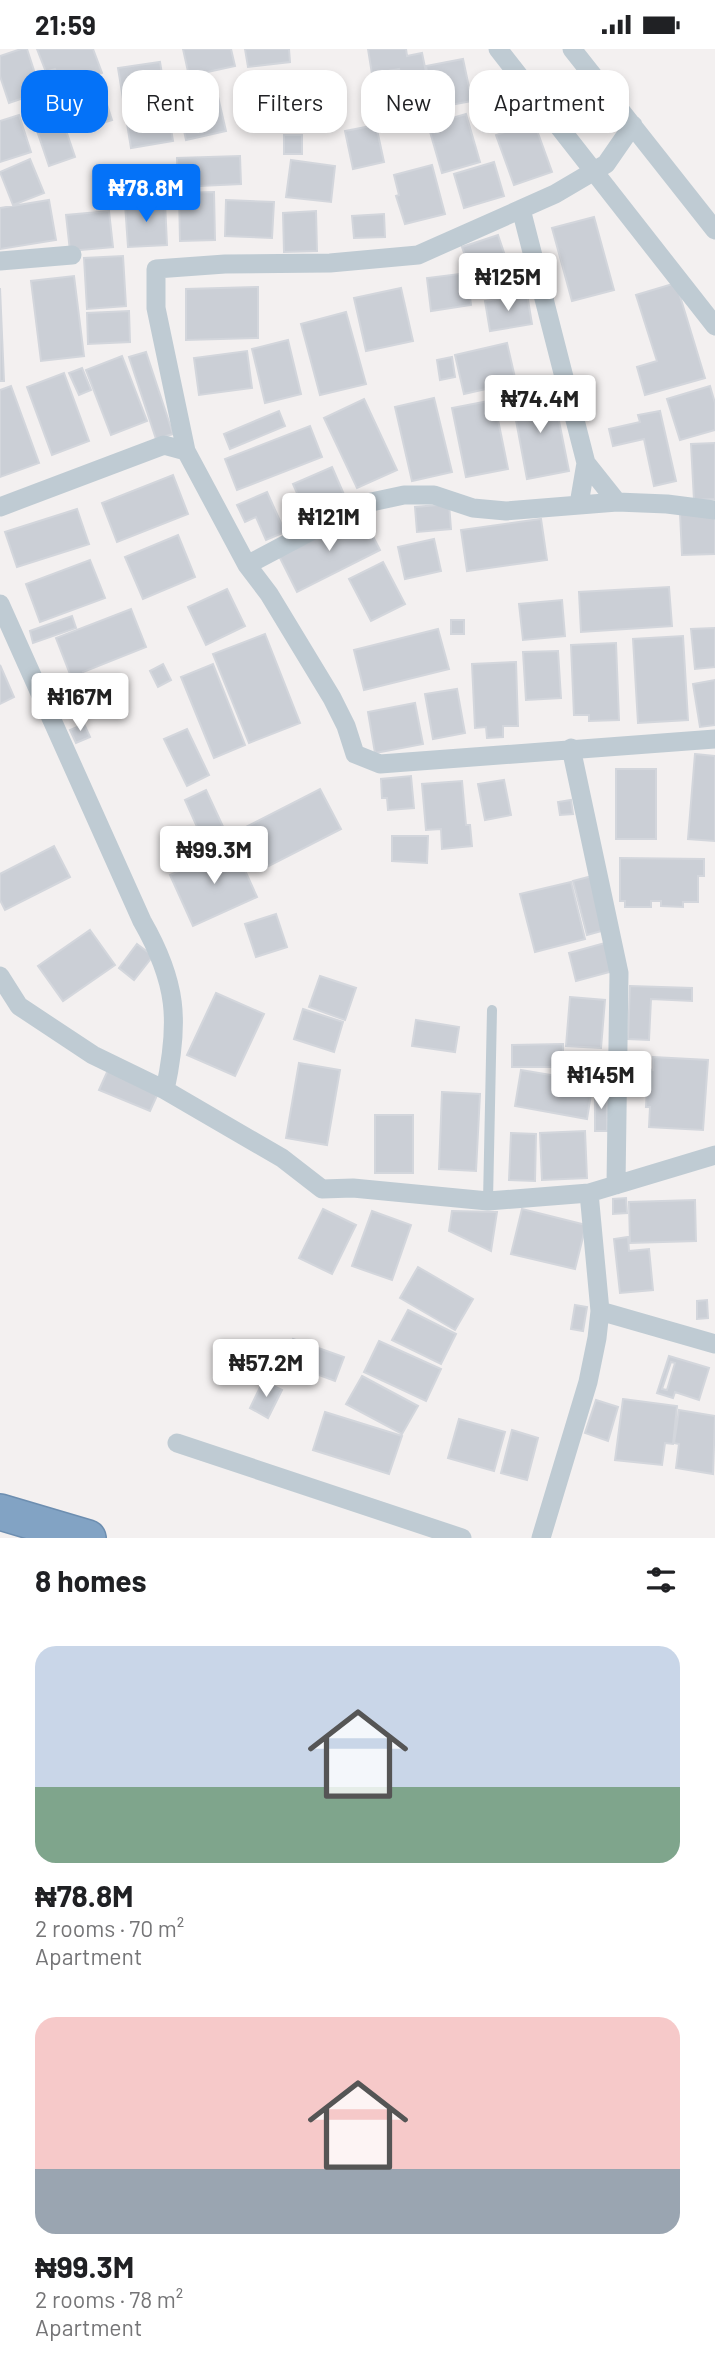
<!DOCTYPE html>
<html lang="en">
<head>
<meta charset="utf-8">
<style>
  :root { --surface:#fff; --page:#f2f2f2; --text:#202124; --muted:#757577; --accent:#0472f8 }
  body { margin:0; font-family:Barlow,sans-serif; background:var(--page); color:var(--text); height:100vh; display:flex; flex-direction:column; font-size:26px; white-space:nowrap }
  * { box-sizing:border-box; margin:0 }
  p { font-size:23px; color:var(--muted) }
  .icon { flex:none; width:38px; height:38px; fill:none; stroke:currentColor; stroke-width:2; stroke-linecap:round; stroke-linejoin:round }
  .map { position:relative; height:1489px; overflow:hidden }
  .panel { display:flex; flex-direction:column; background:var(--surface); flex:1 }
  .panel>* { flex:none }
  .guide { position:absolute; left:21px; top:21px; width:674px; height:63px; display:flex; gap:14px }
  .price { position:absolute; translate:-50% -60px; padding:0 16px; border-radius:7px; background:#fff; color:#222; font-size:23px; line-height:46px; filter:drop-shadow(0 2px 4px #0008) }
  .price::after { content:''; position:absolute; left:50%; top:42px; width:21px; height:16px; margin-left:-10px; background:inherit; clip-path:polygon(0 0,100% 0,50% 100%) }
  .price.active { background:var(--accent); color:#fff }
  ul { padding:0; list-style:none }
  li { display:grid; align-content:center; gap:14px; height:371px; padding:0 35px }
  li span { display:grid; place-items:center; height:217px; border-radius:21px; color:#555 }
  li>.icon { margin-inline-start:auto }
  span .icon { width:126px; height:126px; fill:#fffc; stroke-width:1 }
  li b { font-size:30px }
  h2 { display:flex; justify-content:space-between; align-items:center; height:84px; padding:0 35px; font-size:30px }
  .pill { padding:0 24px; border-radius:21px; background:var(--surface); box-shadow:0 4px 10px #0003; font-size:24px; line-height:63px }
  .pill.active { background:var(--accent); color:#fff }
  .status { display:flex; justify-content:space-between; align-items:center; height:49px; padding:0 35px; background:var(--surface); direction:ltr }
  .status svg { height:19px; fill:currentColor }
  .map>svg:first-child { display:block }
</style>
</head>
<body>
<div class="status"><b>21:59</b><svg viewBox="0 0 49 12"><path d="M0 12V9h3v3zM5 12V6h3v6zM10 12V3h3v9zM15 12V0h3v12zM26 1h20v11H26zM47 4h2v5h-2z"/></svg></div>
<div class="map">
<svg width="715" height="1489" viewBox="0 0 715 1489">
  <rect width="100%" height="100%" fill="#f3f0f0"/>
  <path fill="#cbcfd6" stroke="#d3d6dc" stroke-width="2" fill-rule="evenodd" d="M 21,0 L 27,0 L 41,43 L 9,54 L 0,27 L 0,7 Z
    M 37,0 L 93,0 L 102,24 L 62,39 L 55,20 L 46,23 Z
    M 183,0 L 231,0 L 235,17 L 189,27 Z
    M 245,0 L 289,0 L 290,13 L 248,18 Z
    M 368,0 L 406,0 L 407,7 L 422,4 L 426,23 L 401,28 L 399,20 L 372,25 Z
    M 463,10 L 472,52 L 434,59 L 426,17 Z
    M 160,13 L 173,92 L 131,99 L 118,19 Z
    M 336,26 L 338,53 L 315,54 L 314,27 Z
    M 289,31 L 290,68 L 253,69 L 252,33 Z
    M 215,35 L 226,82 L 186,91 L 176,43 Z
    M 102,40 L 112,71 L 79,81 L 69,50 Z
    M 512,45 L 520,72 L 483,82 L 475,56 Z
    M 55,49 L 75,108 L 49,117 L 29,58 Z
    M 466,65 L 480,113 L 442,124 L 428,76 Z
    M 19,66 L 31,103 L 0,113 L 0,72 Z
    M 534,73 L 552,123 L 514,136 L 496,86 Z
    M 376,76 L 384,113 L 353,120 L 345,82 Z
    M 284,86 L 302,86 L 302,105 L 284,105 Z
    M 240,107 L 241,135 L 178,138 L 177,109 Z
    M 30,110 L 44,144 L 13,156 L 0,123 Z
    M 291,111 L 335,117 L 331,153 L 286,148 Z
    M 494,113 L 504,147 L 464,159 L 454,125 Z
    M 432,116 L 445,165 L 405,175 L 396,147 L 399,146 L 394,126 Z
    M 214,143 L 215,191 L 180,192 L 179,144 Z
    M 49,151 L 56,191 L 0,200 L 0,159 Z
    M 226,151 L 274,153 L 272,189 L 225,187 Z
    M 165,153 L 167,196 L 128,198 L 125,155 Z
    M 109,162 L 113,198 L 70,202 L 66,166 Z
    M 316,162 L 317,202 L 284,203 L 283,164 Z
    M 384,165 L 385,188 L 354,189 L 352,167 Z
    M 594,168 L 614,241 L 572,252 L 552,179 Z
    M 498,186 L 515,236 L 479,247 L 462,198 Z
    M 123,207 L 126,257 L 87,260 L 84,209 Z
    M 467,224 L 471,256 L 431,262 L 427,229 Z
    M 74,227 L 84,307 L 41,312 L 31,232 Z
    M 676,234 L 705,329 L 645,346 L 637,318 L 657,312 L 636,246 Z
    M 258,238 L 258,289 L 186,291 L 186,240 Z
    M 0,239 L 4,332 L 0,332 Z
    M 401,239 L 413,292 L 366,302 L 354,249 Z
    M 527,245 L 532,275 L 490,282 L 485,252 Z
    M 129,262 L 130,293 L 88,295 L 87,264 Z
    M 346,263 L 366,335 L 320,346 L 301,275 Z
    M 288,291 L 301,345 L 265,354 L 252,300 Z
    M 507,294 L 516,333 L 464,345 L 455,306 Z
    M 247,302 L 252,339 L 199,346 L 194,309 Z
    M 146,303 L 173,385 L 156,390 L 129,308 Z
    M 122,307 L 147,372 L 111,386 L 86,321 Z
    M 452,308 L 455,328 L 440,331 L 437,311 Z
    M 82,319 L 91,341 L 79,346 L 69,324 Z
    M 64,324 L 89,392 L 52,406 L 27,338 Z
    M 11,337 L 39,414 L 0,428 L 0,341 Z
    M 710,337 L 715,354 L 715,381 L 680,391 L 667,350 Z
    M 553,342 L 569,422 L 527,430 L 512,350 Z
    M 434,349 L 452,423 L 412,432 L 395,358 Z
    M 364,350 L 397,421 L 357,439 L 324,369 Z
    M 494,351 L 508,420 L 466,428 L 452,359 Z
    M 279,362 L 285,377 L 230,400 L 224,385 Z
    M 660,362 L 676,432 L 654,437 L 644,390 L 613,397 L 609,380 L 640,373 L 638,366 Z
    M 310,377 L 322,408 L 237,441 L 225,410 Z
    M 715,394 L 715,450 L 694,451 L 691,395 Z
    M 332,418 L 349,457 L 310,474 L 293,435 Z
    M 173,426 L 188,465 L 117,493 L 102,454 Z
    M 267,443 L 285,483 L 266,491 L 256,468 L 245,473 L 237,456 Z
    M 449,455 L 451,480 L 417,483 L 415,458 Z
    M 77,460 L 89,495 L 17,518 L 5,483 Z
    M 680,464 L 715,469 L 715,505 L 682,506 Z
    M 362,466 L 380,501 L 297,543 L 279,507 Z
    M 541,470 L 547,511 L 467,522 L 461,481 Z
    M 178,486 L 195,528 L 143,550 L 125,508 Z
    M 434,490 L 441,522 L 405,530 L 398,498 Z
    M 90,511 L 105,549 L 40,573 L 26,535 Z
    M 383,513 L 405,555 L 371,572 L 349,530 Z
    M 669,538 L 672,577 L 581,583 L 579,543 Z
    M 227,540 L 245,577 L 206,596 L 188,558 Z
    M 562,551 L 565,587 L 523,591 L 519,555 Z
    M 131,560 L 146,598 L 83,623 L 87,633 L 75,638 L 56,589 Z
    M 72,567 L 76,579 L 33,594 L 30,582 Z
    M 451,571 L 464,571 L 464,585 L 451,585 Z
    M 715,579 L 715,618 L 695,620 L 691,580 Z
    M 438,580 L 449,620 L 364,641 L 354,601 Z
    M 265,585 L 300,674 L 249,694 L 213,605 Z
    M 683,587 L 688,671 L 638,674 L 633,590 Z
    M 616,594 L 619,671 L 589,672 L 589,666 L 574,666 L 571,596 Z
    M 558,602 L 561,649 L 526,651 L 523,603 Z
    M 516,613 L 518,677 L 503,677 L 503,688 L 487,689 L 486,678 L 475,679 L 472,615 Z
    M 163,615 L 171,631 L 158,638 L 150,622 Z
    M 213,615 L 245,696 L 214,709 L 181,628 Z
    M 0,616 L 14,648 L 0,655 Z
    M 715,631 L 715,676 L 700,678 L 693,635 Z
    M 457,640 L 465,684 L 433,690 L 425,645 Z
    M 415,654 L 423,695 L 375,704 L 368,663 Z
    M 84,675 L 90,688 L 76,694 L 70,681 Z
    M 187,680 L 209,726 L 187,737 L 164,690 Z
    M 695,705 L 715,707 L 715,792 L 688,790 Z
    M 616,720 L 656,720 L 656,790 L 616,790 Z
    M 411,727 L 414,759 L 388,761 L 387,749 L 382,749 L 381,730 Z
    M 504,731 L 511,766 L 485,771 L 478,735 Z
    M 462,732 L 466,776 L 470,776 L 472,797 L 442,800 L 441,780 L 426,781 L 422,735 Z
    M 320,740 L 341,780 L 265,819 L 244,779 Z
    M 206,741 L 226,784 L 196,798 L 190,784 L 198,780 L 185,751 Z
    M 571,751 L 573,765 L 560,766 L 558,753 Z
    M 392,787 L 428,787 L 427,814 L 392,812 Z
    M 54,797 L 70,828 L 5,861 L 0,851 L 0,825 Z
    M 234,797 L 257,848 L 193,877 L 170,826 Z
    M 620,809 L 704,810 L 704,827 L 698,827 L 698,853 L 683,853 L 683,858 L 661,857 L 661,852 L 651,852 L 651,858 L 625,858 L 625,852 L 620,852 Z
    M 592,827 L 605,881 L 587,886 L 573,832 Z
    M 571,833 L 585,890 L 535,903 L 520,845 Z
    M 276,865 L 287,898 L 256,908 L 245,875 Z
    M 90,881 L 115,916 L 63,952 L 38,917 Z
    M 605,894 L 613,922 L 576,932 L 569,904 Z
    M 137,895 L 153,907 L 134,931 L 119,919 Z
    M 320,927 L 356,939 L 345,971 L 309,958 Z
    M 630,937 L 692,939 L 692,952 L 651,950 L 649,991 L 628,990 Z
    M 216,944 L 264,965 L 235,1027 L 187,1006 Z
    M 570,948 L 605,951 L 601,999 L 566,997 Z
    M 303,960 L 343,973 L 334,1003 L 294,990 Z
    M 416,971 L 459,978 L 455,1003 L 412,997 Z
    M 563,995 L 563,1018 L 512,1018 L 512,996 Z
    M 653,1008 L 708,1011 L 703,1081 L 649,1078 L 650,1058 L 646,1058 L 648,1020 L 653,1021 Z
    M 299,1014 L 340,1021 L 327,1096 L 286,1089 Z
    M 108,1021 L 159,1042 L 150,1062 L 99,1041 Z
    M 521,1021 L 593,1033 L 587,1070 L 515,1057 Z
    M 595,1042 L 607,1042 L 607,1082 L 595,1082 Z
    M 442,1043 L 480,1045 L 476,1122 L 439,1120 Z
    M 375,1066 L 413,1066 L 413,1124 L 375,1124 Z
    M 585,1082 L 587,1129 L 542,1131 L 540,1084 Z
    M 511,1084 L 536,1085 L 535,1132 L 509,1131 Z
    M 626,1149 L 627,1164 L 613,1165 L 613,1150 Z
    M 695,1151 L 696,1192 L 630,1194 L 629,1153 Z
    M 323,1160 L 356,1176 L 332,1225 L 299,1209 Z
    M 522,1160 L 586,1176 L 575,1220 L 511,1205 Z
    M 372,1162 L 411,1176 L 392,1231 L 352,1217 Z
    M 452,1162 L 497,1163 L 491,1202 L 449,1182 Z
    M 628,1188 L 629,1202 L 649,1200 L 653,1241 L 620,1244 L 614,1190 Z
    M 418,1218 L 473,1250 L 455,1281 L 400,1249 Z
    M 707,1251 L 708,1269 L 697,1270 L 697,1252 Z
    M 575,1256 L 587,1258 L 583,1282 L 571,1280 Z
    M 408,1261 L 456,1285 L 441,1315 L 392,1291 Z
    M 293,1290 L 344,1308 L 335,1332 L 284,1313 Z
    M 379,1292 L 441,1320 L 426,1352 L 364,1323 Z
    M 669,1307 L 709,1319 L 699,1351 L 675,1343 L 673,1349 L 657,1344 ZM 671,1313 L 675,1314 L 667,1341 L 662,1340 Z
    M 362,1327 L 418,1357 L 402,1385 L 346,1355 Z
    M 263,1332 L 282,1341 L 268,1369 L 250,1359 Z
    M 623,1350 L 677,1357 L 673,1395 L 665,1394 L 662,1416 L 615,1411 Z
    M 596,1351 L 618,1358 L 608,1392 L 585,1384 Z
    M 679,1361 L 715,1367 L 713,1425 L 676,1419 L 679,1395 L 674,1394 Z
    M 325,1363 L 402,1387 L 389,1425 L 313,1401 Z
    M 459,1370 L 505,1383 L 494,1422 L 448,1409 Z
    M 512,1381 L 538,1389 L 527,1431 L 501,1424 Z"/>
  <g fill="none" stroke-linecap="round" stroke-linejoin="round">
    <g stroke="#6d8eb0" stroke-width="38">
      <path id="highway" d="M 0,1463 L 88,1489"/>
    </g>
    <path stroke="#bfcbd3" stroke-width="10" d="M 488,1152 L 492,961"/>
    <path stroke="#bfcbd3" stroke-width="19" d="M 498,0 L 715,277
      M 572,0 L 715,181
      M 521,160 L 586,414 L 579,455
      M 0,212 L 72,206
      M 186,402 L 156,259 L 156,220 L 225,215 L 330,214 L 418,206 L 555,145 L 606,115 L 633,76
      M 586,414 L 617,453
      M 0,458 L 164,396 L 186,402 L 247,516 L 269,545 L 332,649 L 346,677 L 355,705 L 380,715 L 715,690
      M 247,516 L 362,455 L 404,446 L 434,446 L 473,459 L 506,462 L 617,453 L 667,455 L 715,461
      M 0,555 L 142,872 C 177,933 180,972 165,1041
      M 571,699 L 619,924 L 616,1136
      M 0,927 L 19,957 L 93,1006 L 165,1041 L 282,1109 L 322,1140 L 353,1139 L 488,1152 L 589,1144 L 715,1106
      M 600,1262 L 715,1295
      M 177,1394 L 462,1489
      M 541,1489 L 588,1333 L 597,1289 L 600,1262 L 589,1144"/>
    <use href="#highway" stroke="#82a3c4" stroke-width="35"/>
  </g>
</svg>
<b class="price active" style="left:146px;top:175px">₦78.8M</b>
<b class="price" style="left:508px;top:264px">₦125M</b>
<b class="price" style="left:540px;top:386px">₦74.4M</b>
<b class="price" style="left:329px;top:504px">₦121M</b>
<b class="price" style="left:80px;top:684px">₦167M</b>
<b class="price" style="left:214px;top:837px">₦99.3M</b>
<b class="price" style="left:601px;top:1062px">₦145M</b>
<b class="price" style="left:266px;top:1350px">₦57.2M</b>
<div class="guide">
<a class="pill active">Buy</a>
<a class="pill">Rent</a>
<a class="pill">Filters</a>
<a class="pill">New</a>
<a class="pill">Apartment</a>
</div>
</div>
<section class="panel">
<h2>8 homes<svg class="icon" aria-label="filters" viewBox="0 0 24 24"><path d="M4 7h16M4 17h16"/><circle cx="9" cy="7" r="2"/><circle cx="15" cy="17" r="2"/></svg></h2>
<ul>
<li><span style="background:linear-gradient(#c9d6e8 65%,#7fa58c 0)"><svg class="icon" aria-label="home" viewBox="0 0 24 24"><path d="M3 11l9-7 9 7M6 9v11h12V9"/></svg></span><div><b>₦78.8M</b><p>2 rooms · 70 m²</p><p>Apartment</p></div></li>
<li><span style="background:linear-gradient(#f6c9c9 70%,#9aa5b1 0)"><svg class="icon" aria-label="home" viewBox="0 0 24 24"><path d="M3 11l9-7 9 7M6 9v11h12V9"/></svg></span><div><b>₦99.3M</b><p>2 rooms · 78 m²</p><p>Apartment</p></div></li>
</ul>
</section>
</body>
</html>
